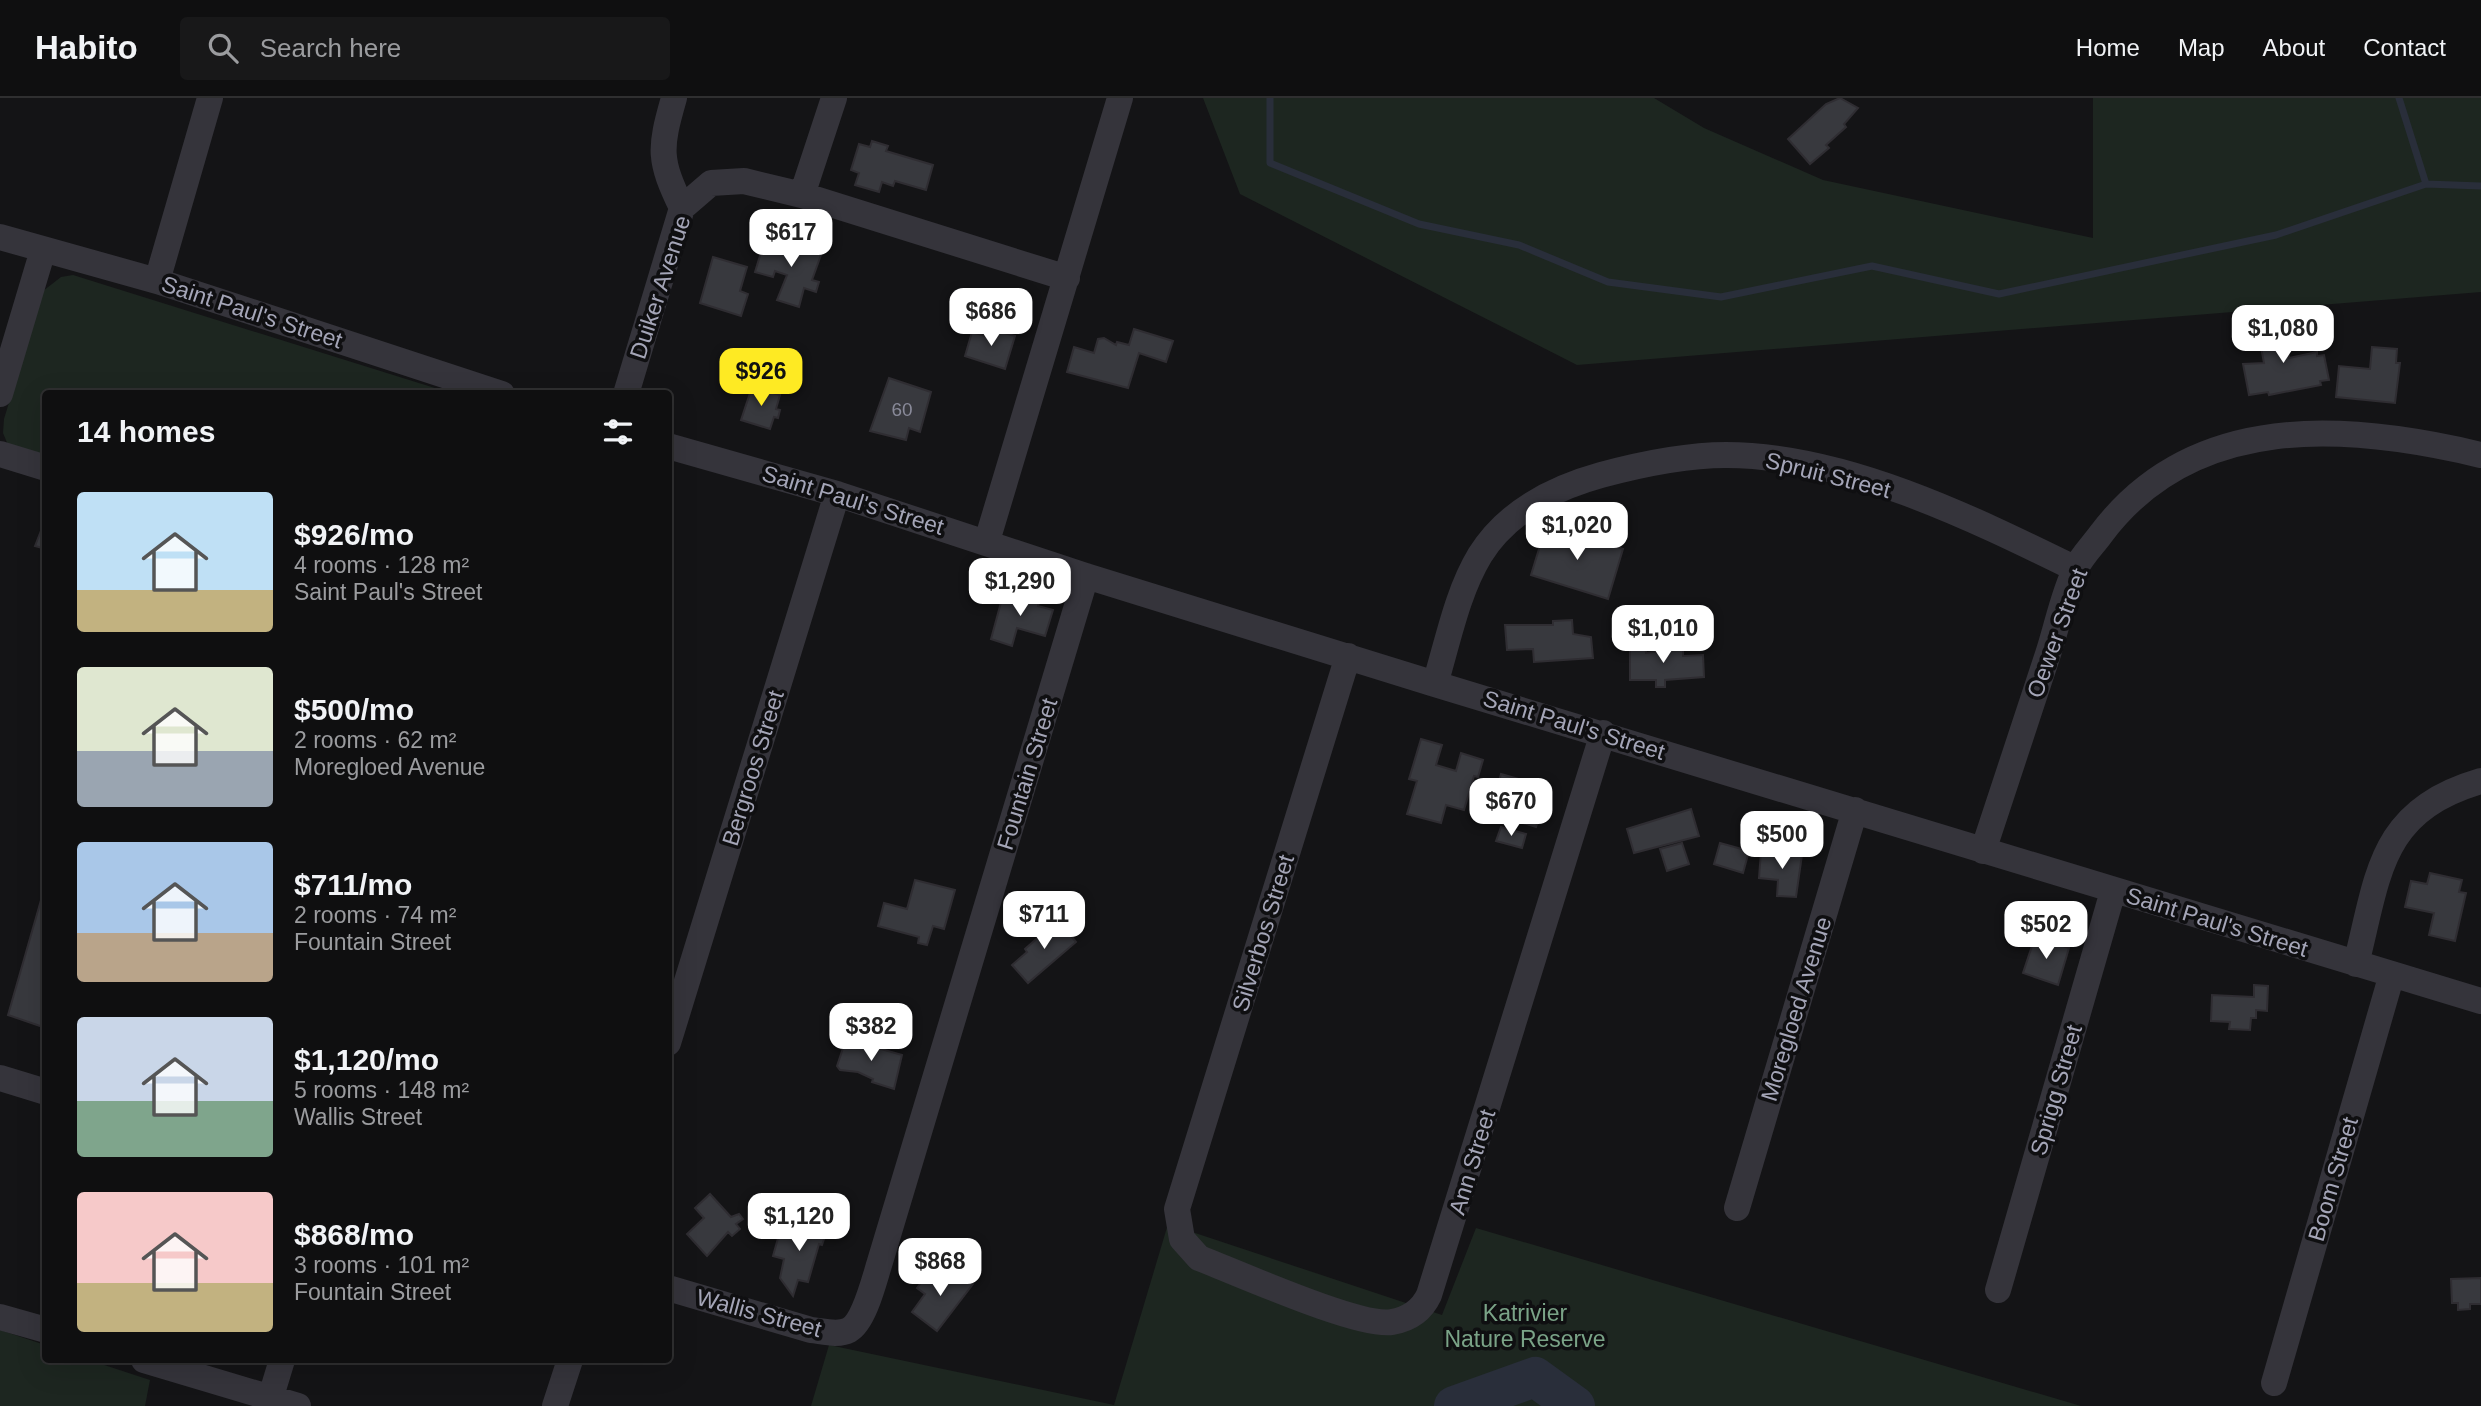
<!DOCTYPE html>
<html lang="en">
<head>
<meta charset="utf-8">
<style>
  :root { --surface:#0f0f10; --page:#181819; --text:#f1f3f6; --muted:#9b9c9f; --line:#2f2f30; --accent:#feea23 }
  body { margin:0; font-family:Helvetica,sans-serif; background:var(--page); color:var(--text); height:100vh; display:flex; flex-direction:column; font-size:26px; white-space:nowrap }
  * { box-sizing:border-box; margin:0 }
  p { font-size:23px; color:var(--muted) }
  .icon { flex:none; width:38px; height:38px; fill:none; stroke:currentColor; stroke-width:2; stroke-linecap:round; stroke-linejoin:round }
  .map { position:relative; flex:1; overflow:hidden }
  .panel { position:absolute; left:42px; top:292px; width:630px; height:973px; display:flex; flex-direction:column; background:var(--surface); border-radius:7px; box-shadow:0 7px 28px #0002,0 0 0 2px var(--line) }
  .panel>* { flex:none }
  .price { position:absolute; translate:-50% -60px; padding:0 16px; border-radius:14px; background:#fff; color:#222; font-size:23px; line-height:46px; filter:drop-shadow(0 2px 4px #0008) }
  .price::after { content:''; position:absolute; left:50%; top:42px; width:21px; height:16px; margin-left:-10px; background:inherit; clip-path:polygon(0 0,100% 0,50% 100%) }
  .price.on { background:var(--accent); color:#111 }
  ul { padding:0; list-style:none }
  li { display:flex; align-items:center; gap:21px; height:175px; padding:0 35px }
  li span { display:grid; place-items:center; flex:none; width:196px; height:140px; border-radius:7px; color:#555 }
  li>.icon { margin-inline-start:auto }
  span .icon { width:84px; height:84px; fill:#fffc; stroke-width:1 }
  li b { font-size:30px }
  h2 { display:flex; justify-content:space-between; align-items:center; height:84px; padding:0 35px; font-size:30px }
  header { display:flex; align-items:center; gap:42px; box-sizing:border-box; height:98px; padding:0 35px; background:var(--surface); border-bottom:2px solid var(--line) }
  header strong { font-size:33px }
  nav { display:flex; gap:38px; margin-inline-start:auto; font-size:24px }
  .search { width:490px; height:63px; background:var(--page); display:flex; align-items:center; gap:18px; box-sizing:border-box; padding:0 24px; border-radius:7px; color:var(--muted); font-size:26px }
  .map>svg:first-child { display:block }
</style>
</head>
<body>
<header>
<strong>Habito</strong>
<div class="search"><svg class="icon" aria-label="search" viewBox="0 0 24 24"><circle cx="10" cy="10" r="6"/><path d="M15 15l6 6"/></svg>Search here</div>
<nav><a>Home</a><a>Map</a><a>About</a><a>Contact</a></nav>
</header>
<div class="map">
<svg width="2481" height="1308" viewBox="0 0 2481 1308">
  <rect width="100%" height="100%" fill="#141416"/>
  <path fill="#1d2620" d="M 1203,0 L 1654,0 L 1704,30 L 1823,82 L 2093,140 L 2093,0 L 2481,0 L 2481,194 L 1577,267 L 1240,96 Z
    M 73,177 L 454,296 L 46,296 L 45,361 L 8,347 L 3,335 L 4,321 L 43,193 L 61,179 Z
    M 1168,1126 L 1442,1217 L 1476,1130 L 2081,1308 L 811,1308 L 829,1247 L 1114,1307 Z
    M 0,1232 L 45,1247 L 46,1262 L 89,1262 L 150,1282 L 145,1308 L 0,1308 Z"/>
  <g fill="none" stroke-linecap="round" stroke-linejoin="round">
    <path stroke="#292e3a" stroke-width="7" d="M 1270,0 L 1270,65 L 1419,126 L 1519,147 L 1608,184 L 1721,199 L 1872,168 L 1999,196 L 2276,137 L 2426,86
      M 2399,0 L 2426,86 L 2481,88"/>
    <path stroke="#292e3a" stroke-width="40" d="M 1454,1308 L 1535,1279 L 1575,1308"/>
  </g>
  <path fill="#38393e" stroke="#2f2d32" stroke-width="2" d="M 1840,0 L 1858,10 L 1844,26 L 1846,29 L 1826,47 L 1829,50 L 1810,66 L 1788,41 L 1826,6 Z
    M 872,43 L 888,48 L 886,53 L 933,67 L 926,92 L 895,83 L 893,88 L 882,84 L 879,94 L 855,87 L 859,75 L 851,72 L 859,46 L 870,49 Z
    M 784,137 L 798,141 L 796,146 L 822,154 L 812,182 L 819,184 L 816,194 L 804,190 L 799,209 L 777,202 L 787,177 L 775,173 L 773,179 L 755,174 L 762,151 L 778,156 Z
    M 713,159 L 747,169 L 740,193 L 748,196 L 741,218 L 700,205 Z
    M 2284,222 L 2289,260 L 2317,254 L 2317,258 L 2324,257 L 2329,282 L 2320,283 L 2321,287 L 2269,297 L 2268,294 L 2249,297 L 2243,266 L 2264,265 L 2257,228 Z
    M 1134,231 L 1173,243 L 1166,264 L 1139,255 L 1128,290 L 1067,274 L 1074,249 L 1094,255 L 1098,241 L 1104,240 L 1116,247 L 1117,244 L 1129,247 Z
    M 994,232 L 1015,238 L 1005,271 L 965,258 L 972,234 L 992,240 Z
    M 2372,249 L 2397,251 L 2396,265 L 2400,265 L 2395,305 L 2336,299 L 2339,268 L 2370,271 Z
    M 889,280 L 931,294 L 920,334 L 909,330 L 906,342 L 870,333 Z
    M 752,289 L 780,297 L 776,311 L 780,312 L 778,320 L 774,319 L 770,331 L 741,322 Z
    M 46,420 L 46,451 L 35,448 Z
    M 1546,428 L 1623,451 L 1608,501 L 1531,477 Z
    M 1020,495 L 1040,501 L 1038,508 L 1053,512 L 1045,538 L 1017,530 L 1012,548 L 991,541 L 1003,497 L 1018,501 Z
    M 1572,522 L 1573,536 L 1591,539 L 1593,560 L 1534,564 L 1533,551 L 1507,552 L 1505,527 L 1553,527 L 1553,523 Z
    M 1630,543 L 1645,543 L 1646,555 L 1683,551 L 1683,558 L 1703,557 L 1704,579 L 1665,582 L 1665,589 L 1656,589 L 1656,582 L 1630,582 Z
    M 1421,641 L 1442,647 L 1436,667 L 1456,673 L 1461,655 L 1483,662 L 1478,679 L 1474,678 L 1464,712 L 1446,707 L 1441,725 L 1407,716 L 1417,683 L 1409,681 Z
    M 1501,676 L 1522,682 L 1520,689 L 1546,697 L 1536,729 L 1510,721 L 1508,727 L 1488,721 Z
    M 1691,711 L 1699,738 L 1634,755 L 1627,731 Z
    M 1501,729 L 1526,736 L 1522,750 L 1496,743 Z
    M 1682,745 L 1689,766 L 1667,773 L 1660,751 Z
    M 1720,745 L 1749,753 L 1743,775 L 1714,766 Z
    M 1761,753 L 1802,757 L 1796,799 L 1777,798 L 1778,782 L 1759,780 Z
    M 2430,775 L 2462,782 L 2459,794 L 2466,795 L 2455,843 L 2429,837 L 2434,815 L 2405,809 L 2411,783 L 2427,786 Z
    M 915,782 L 955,792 L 944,831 L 933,828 L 927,847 L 918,845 L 919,839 L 878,828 L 884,805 L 907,811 Z
    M 41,802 L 46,804 L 46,930 L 8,917 Z
    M 1058,822 L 1076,844 L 1028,885 L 1012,867 L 1027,854 L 1025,851 Z
    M 2035,839 L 2069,850 L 2058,887 L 2023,875 Z
    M 2254,887 L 2268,888 L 2267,913 L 2256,912 L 2256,920 L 2251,920 L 2250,932 L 2229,931 L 2230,924 L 2211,923 L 2212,897 L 2254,899 Z
    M 846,941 L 902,957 L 894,991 L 872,984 L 873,981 L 858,974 L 840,972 L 837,968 Z
    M 710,1096 L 731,1119 L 739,1116 L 743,1121 L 736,1126 L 740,1131 L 732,1138 L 728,1134 L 707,1158 L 687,1136 L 704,1120 L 695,1110 Z
    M 800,1120 L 828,1129 L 822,1147 L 819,1146 L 808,1184 L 798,1182 L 793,1198 L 780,1180 L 784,1161 L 773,1158 L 780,1133 L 803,1139 L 805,1132 L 797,1130 Z
    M 930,1173 L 938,1179 L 942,1174 L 953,1183 L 958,1175 L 973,1186 L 937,1233 L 912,1214 L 925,1196 L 917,1190 Z
    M 2481,1180 L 2481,1206 L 2470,1206 L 2470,1211 L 2458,1212 L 2458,1205 L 2452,1205 L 2451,1181 Z"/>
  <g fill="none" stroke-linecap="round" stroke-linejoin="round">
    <path stroke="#35343b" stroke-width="26" d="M 674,0 C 659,52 659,62 682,110
      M 802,97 L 834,0
      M 0,139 L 157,183 L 502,296
      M 157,183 L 210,0
      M 0,296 L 43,152
      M 626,296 L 682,110 L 711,85 L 744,83 L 802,97 L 1067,180
      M 668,348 L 837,396 L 1086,478 L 1435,586 L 2481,903
      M 0,356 L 46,370
      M 987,443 L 1120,0
      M 1348,558 L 1177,1111 L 1182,1141 L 1199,1160 C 1236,1174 1360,1230 1392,1224 C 1409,1221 1422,1212 1429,1197 L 1603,635
      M 1435,586 C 1448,543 1457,495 1480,457 C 1507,414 1554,390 1601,377 C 1642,366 1684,357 1726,357 C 1844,357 1972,420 2076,471
      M 1983,753 C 2005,687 2026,622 2048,556 C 2057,529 2063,496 2076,470 C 2082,458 2093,447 2101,436 C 2193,313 2347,325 2481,357
      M 2356,866 C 2379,775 2379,713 2481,683
      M 668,945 L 837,396
      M 0,980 L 46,994
      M 1737,1110 L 1855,712
      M 668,1190 L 811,1232 C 822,1233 838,1238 849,1232 C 864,1224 874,1183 879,1167 L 1086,478
      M 1998,1192 L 2113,793
      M 0,1219 L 46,1232
      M 144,1262 L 298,1308
      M 2274,1285 L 2392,876
      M 268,1308 L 282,1262
      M 555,1308 L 570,1262"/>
  </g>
  <g text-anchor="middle" stroke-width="7" stroke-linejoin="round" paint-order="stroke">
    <g font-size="19" fill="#898a99">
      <text x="902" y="318">60</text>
    </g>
    <g font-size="23" fill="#a4a5b7" stroke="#0f0f11">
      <text transform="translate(660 189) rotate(-72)" y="8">Duiker Avenue</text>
      <text transform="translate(252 214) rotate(18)" y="8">Saint Paul's Street</text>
      <text transform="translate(1828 377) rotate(14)" y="8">Spruit Street</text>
      <text transform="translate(853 402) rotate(17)" y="8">Saint Paul's Street</text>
      <text transform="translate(2057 535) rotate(-70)" y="8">Oewer Street</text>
      <text transform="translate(1574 627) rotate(17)" y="8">Saint Paul's Street</text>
      <text transform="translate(753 670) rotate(-73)" y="8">Bergroos Street</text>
      <text transform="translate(1027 676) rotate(-73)" y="8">Fountain Street</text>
      <text transform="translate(2217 824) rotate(17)" y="8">Saint Paul's Street</text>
      <text transform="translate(1263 835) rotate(-73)" y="8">Silverbos Street</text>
      <text transform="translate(1796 911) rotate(-73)" y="8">Moregloed Avenue</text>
      <text transform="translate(2056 992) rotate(-74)" y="8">Sprigg Street</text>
      <text transform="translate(1472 1064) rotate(-73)" y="8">Ann Street</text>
      <text transform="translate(2333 1081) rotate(-74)" y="8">Boom Street</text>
      <text transform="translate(759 1215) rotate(15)" y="8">Wallis Street</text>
    </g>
    <g font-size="23" fill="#7aa387" stroke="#0f0f11">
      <text x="1525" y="1223">Katrivier<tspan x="1525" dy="26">Nature Reserve</tspan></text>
    </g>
  </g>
</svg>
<b class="price" style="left:791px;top:171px">$617</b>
<b class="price" style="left:991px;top:250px">$686</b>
<b class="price" style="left:2283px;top:267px">$1,080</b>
<b class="price on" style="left:761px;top:310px">$926</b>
<b class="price" style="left:1577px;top:464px">$1,020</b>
<b class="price" style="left:1020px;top:520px">$1,290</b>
<b class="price" style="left:1663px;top:567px">$1,010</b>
<b class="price" style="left:1511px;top:740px">$670</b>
<b class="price" style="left:1782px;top:773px">$500</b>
<b class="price" style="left:1044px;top:853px">$711</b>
<b class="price" style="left:2046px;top:863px">$502</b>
<b class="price" style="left:871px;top:965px">$382</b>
<b class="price" style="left:799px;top:1155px">$1,120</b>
<b class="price" style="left:940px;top:1200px">$868</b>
<section class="panel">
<h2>14 homes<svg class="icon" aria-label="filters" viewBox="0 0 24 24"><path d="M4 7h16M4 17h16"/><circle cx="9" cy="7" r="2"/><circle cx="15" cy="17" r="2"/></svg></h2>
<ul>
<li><span style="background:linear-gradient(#bfe0f5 70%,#c2b280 0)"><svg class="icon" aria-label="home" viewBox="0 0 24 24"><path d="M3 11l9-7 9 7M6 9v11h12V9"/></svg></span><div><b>$926/mo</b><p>4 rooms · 128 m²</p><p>Saint Paul's Street</p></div></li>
<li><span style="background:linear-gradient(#dfe7d0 60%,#9aa5b1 0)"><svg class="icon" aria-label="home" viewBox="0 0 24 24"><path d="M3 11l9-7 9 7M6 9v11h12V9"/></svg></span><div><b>$500/mo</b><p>2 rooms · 62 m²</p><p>Moregloed Avenue</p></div></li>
<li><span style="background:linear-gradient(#a9c7e8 65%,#b9a48a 0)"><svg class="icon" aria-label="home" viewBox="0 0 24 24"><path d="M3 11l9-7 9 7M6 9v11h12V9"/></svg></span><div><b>$711/mo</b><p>2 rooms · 74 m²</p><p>Fountain Street</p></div></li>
<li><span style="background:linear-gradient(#c9d6e8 60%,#7fa58c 0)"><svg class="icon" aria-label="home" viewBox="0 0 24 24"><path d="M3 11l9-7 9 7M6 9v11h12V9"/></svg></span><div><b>$1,120/mo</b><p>5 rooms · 148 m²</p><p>Wallis Street</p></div></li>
<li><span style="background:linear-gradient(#f6c9c9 65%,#c2b280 0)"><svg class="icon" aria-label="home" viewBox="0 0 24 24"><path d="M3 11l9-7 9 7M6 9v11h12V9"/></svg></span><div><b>$868/mo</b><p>3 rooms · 101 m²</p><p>Fountain Street</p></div></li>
</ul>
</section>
</div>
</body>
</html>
